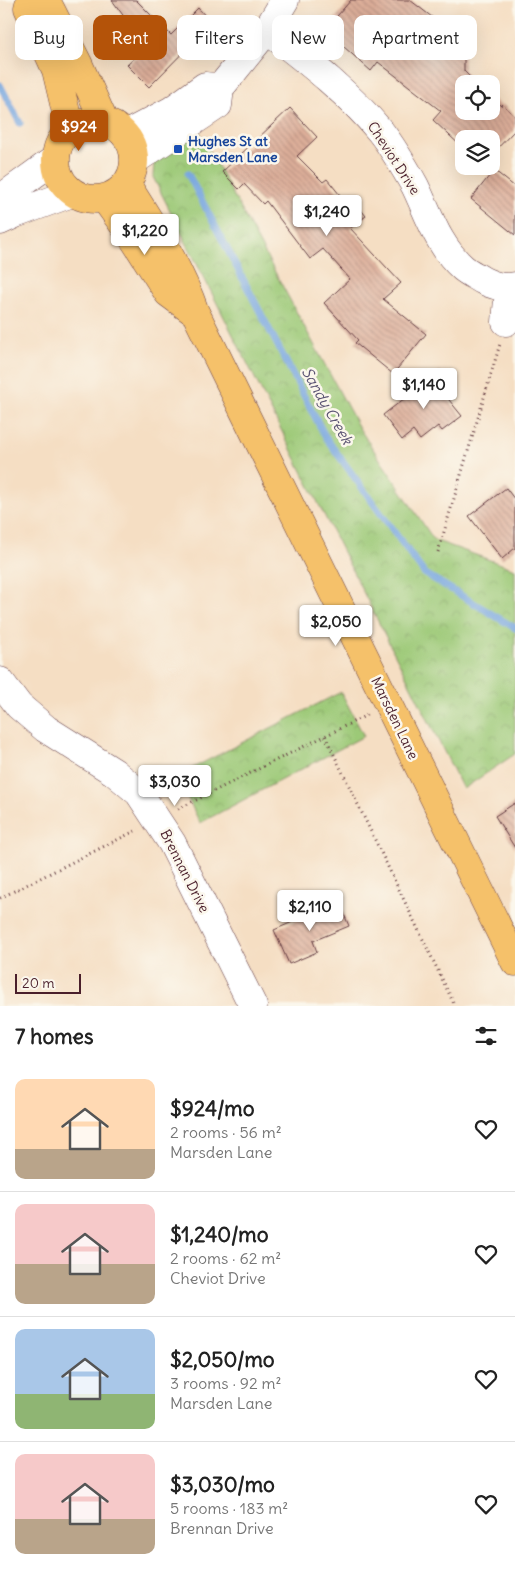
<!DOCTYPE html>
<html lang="en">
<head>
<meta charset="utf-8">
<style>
  :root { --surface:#fff; --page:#f2f2f2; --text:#222; --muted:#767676; --line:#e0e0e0; --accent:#b45309 }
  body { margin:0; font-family:Delius,sans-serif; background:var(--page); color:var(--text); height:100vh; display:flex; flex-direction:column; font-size:19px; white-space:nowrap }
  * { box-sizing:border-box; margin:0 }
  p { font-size:16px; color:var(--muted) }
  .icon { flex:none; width:28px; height:28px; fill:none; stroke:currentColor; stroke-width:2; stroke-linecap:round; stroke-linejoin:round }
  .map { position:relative; height:1006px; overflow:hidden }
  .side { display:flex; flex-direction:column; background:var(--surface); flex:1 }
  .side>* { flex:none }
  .guide { position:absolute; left:15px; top:15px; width:485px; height:45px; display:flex; gap:10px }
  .tools { position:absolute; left:455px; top:75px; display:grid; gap:10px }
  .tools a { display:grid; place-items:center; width:45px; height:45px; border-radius:10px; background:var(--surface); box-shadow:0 5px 20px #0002; font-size:25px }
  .scale { position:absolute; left:15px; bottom:12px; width:66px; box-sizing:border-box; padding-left:5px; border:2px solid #4a1f2b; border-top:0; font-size:14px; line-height:18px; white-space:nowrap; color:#4a1f2b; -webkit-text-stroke:4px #fbf7ec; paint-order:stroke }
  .price { position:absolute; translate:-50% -42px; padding:0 11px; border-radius:5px; background:#fff; color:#222; font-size:16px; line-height:32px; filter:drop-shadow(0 1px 2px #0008) }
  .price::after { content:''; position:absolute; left:50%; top:30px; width:15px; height:11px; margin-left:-8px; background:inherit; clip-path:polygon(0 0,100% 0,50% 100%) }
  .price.selected { background:var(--accent); color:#fff }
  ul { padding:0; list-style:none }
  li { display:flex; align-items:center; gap:15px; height:125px; padding:0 15px }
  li+li { border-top:1px solid var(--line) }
  li span { display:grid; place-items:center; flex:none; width:140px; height:100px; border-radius:10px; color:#555 }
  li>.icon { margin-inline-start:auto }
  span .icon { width:60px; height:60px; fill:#fffc; stroke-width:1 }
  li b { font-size:21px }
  h2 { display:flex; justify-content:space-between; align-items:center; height:60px; padding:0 15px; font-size:21px }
  .pill { padding:0 18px; border-radius:10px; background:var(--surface); box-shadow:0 5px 20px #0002; font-size:18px; line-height:45px }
  .pill.selected { background:var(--accent); color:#fff }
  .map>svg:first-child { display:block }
</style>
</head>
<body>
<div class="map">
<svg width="515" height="1006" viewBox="0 0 515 1006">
  <defs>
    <pattern id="park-crowns" width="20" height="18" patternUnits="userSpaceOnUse" patternTransform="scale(1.25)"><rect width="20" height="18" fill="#9cc977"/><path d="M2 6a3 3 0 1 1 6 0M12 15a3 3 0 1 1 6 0" fill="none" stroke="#88ac67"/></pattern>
    <pattern id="building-back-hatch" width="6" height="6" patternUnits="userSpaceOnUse" patternTransform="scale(1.25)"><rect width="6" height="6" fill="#ddaf9a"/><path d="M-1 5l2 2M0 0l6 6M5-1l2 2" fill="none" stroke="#b58e7e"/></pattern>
  </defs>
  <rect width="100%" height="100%" fill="#fbf7ec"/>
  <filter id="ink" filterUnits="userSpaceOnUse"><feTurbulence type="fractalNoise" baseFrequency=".02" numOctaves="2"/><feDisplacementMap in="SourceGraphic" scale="10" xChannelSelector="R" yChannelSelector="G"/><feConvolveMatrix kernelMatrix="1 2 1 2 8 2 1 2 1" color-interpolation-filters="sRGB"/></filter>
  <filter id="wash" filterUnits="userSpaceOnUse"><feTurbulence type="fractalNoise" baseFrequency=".0096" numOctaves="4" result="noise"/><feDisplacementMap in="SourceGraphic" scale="20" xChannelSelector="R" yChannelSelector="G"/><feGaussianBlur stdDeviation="1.12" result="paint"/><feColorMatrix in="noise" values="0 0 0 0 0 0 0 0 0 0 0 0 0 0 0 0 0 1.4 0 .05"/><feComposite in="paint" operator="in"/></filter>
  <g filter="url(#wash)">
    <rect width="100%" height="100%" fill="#f5dec3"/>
    <path fill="url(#park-crowns)" stroke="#737451" d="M 199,131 L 359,428 L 434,540 L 515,569 L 515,754 L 463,789 L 153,177 L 154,162 Z
      M 341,692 L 364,736 L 200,823 L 177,776 Z"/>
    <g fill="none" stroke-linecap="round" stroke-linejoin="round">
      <path stroke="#75a4de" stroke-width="7" d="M 0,85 L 20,123
        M 188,174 L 326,438 L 424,573 L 515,628"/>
    </g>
    <g id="blocks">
      <path fill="url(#building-back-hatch)" d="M 112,0 L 136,0 L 171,35 L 198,8 L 212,23 L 149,87 L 127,65 L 137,56 L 112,31 L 125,18 Z
        M 351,0 L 410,0 L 468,45 L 464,50 L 464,71 L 477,84 L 464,84 L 464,111 L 491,111 L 491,97 L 501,106 L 502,104 L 515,116 L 515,130 L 491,155 L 491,139 L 464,139 L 464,149 L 433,120 L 441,111 L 378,62 L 371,71 L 325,30 Z
        M 290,108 L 317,137 L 297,156 L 323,182 L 327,179 L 344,200 L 350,196 L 366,216 L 350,228 L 401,283 L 383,299 L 426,334 L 393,374 L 355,343 L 358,340 L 324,303 L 350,279 L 323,249 L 310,259 L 266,201 L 263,204 L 244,184 L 239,189 L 222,172 Z
        M 494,170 L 515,187 L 515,235 L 471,199 Z
        M 440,371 L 453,388 L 445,395 L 462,416 L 442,431 L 438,426 L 420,440 L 413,431 L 402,440 L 383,415 Z
        M 506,488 L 515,500 L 515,548 L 502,559 L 469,516 Z
        M 515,803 L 515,848 L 495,816 Z
        M 339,902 L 349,926 L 313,941 L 317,952 L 289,964 L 274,930 Z"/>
    </g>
  </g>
  <g filter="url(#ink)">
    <use href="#blocks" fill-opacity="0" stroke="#643c42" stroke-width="1"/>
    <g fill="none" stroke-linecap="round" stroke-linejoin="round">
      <g stroke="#643c42" stroke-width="29">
        <path id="minor" d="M 267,30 C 307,61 348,92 380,131 C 392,146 406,170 415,186 C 429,215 438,246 463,268 C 469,273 476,276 482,280 C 492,285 504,289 515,286
          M 125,135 L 172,110 L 205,86 L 220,88
          M 135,160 L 218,105 L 220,88 L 267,30 L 285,0
          M 0,199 L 55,159
          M 0,221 L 15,214 L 72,193
          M 506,322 L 509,288
          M 0,681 L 19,706 L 46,729 L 114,772 L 139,793 L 172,843 L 253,1006"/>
      </g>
      <g stroke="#643c42" stroke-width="29">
        <path id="major" d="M 30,0 L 28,8 L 56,70 L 70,129
          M 46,0 L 78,63 L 104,121
          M56 160a39 39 0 1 1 78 0a39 39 0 1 1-78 0Z
          M 127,185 C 153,226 179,266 195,312 L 515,962
          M 105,199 L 135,241 L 168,293 L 191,310"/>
      </g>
      <path stroke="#643c42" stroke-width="3" stroke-dasharray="1 4" stroke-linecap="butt" d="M 438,552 L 500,344
        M 325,736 L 455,1006
        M 178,809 L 367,715
        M 0,898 L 135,831"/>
      <use href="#minor" stroke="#fff" stroke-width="28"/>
      <use href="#major" stroke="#f5c16b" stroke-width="28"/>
    </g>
  </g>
  <rect fill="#1a4fb4" stroke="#fbf7ec" stroke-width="2" x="173" y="144" width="10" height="10" rx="2.5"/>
  <g text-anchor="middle" stroke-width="5" stroke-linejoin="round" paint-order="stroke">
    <g font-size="14" font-weight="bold" fill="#164399" stroke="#fbf7ec" text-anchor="start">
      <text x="188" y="146">Hughes St at<tspan x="188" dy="16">Marsden Lane</tspan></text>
    </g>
    <g font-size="14" fill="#4a1f2b" stroke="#fbf7ec">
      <text transform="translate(394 158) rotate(57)" y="5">Cheviot Drive</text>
      <text transform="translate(395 718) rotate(64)" y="5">Marsden Lane</text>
      <text transform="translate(185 871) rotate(63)" y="5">Brennan Drive</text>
    </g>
    <g font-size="15" font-style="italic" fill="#5b5473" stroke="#fbf7ec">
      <text transform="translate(327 406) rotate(60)" y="5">Sandy Creek</text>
    </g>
  </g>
</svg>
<div class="tools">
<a><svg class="icon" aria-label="locate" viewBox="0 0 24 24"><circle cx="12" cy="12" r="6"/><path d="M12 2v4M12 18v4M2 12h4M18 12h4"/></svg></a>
<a><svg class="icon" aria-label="layers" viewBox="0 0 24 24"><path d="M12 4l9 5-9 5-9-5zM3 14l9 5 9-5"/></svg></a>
</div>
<div class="scale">20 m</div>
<b class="price selected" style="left:79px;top:152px">$924</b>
<b class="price" style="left:327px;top:237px">$1,240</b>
<b class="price" style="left:145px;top:256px">$1,220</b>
<b class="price" style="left:424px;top:410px">$1,140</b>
<b class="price" style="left:336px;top:647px">$2,050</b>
<b class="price" style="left:175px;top:807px">$3,030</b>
<b class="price" style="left:310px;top:932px">$2,110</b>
<div class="guide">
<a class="pill">Buy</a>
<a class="pill selected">Rent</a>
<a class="pill">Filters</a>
<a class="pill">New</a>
<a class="pill">Apartment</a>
</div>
</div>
<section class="side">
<h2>7 homes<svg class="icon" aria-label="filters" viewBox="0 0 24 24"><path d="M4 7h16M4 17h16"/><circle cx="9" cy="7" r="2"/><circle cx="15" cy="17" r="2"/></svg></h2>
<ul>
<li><span style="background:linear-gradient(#ffd9b3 70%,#b9a48a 0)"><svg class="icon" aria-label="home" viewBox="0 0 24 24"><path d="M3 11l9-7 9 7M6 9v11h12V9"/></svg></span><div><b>$924/mo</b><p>2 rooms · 56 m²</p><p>Marsden Lane</p></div><svg class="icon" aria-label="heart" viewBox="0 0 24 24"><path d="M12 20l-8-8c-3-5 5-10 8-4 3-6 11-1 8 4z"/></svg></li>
<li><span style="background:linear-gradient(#f6c9c9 60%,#b9a48a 0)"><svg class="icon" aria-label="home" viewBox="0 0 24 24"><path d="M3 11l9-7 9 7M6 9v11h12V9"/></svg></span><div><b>$1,240/mo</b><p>2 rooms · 62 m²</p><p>Cheviot Drive</p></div><svg class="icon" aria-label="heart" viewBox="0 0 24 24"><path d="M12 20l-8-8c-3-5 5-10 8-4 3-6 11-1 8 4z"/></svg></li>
<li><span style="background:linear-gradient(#a9c7e8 65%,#8fb573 0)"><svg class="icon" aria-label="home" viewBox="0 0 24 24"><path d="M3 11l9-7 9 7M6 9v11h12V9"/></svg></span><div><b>$2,050/mo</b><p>3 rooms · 92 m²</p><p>Marsden Lane</p></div><svg class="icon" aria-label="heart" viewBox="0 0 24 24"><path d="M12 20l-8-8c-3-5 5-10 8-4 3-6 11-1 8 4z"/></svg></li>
<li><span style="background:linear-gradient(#f6c9c9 65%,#b9a48a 0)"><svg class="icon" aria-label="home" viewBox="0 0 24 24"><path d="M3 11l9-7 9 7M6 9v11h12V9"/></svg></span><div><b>$3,030/mo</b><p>5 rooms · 183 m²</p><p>Brennan Drive</p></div><svg class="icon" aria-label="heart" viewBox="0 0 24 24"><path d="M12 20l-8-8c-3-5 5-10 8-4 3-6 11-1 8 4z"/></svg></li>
</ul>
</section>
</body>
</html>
